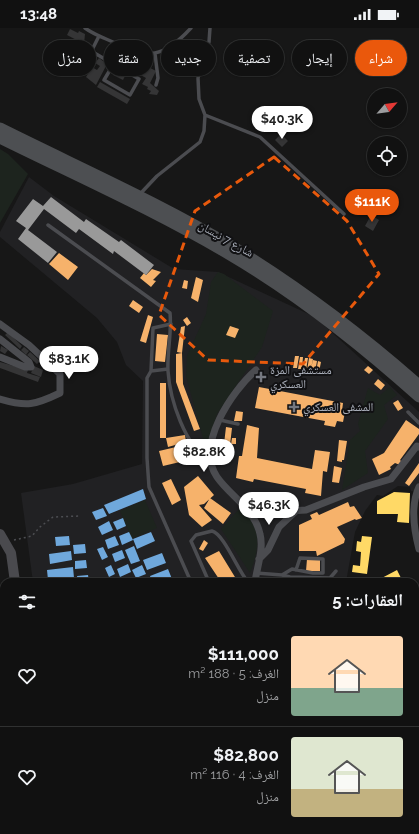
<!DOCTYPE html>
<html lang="ar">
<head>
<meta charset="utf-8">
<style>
  :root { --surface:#111; --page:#1a1a1a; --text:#f1f3f6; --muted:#9c9d9f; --line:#303131; --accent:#ea580c }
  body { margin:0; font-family:Raleway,"Noto Naskh Arabic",sans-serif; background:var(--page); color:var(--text); direction:rtl; height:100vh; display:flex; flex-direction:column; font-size:15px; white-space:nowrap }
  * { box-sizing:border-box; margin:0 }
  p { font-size:13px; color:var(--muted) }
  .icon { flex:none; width:22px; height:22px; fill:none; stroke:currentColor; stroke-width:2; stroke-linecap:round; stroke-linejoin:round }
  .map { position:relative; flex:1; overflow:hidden; direction:ltr }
  .sheet { position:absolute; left:0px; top:550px; width:419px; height:256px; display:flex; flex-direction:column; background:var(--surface); border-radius:12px 12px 0 0; box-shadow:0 1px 3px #0004,0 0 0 1px var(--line); direction:rtl }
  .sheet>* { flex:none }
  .guide { position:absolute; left:12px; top:12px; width:395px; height:36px; direction:rtl; display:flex; gap:8px }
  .needle { width:26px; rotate:62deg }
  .fabs { position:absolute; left:367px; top:60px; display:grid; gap:8px }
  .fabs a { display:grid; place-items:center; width:40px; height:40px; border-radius:50%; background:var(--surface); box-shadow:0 1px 3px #0004,0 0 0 1px var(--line); font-size:20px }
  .price { position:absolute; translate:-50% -34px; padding:0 9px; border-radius:14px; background:#fff; color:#222; font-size:13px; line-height:26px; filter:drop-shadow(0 1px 2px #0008) }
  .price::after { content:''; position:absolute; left:50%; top:24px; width:12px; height:9px; margin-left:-6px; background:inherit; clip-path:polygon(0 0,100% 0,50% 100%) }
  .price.active { background:var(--accent); color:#fff }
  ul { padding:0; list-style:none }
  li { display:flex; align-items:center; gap:12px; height:100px; padding:0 16px }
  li+li { border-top:1px solid var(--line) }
  li span { display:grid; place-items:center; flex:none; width:112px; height:80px; border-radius:4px; color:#555 }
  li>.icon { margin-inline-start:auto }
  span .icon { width:48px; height:48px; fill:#fffc; stroke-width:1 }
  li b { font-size:17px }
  h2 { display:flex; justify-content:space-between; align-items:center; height:48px; padding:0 16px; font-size:17px }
  .tag { padding:0 14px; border-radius:18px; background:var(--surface); box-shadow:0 1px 3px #0004,0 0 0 1px var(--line); font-size:14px; line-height:36px }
  .tag.active { background:var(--accent); color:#fff }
  .status { display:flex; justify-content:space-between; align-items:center; height:28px; padding:0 20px; background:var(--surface); direction:ltr }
  .status svg { height:11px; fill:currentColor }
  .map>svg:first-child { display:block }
</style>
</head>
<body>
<div class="status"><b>13:48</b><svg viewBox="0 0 49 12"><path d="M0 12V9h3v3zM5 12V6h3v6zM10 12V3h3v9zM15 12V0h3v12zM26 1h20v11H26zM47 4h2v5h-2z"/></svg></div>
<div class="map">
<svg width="419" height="806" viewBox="0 0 419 806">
  <rect width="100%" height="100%" fill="#171717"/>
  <path fill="#212123" d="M 29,149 L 54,168 L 174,241 L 218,244 L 315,289 L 419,384 L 419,464 L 411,463 L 410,459 L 398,458 L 383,468 L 377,467 L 365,483 L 355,504 L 346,554 L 33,554 L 21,465 L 73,456 L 142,436 L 143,353 L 126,337 L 117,314 L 97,290 L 0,209 L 0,204 Z"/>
  <path fill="#1d241e" d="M 0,121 L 8,126 L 28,146 L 0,195 Z
    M 218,244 L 224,246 L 273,283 L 262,319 L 217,386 L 206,421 L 186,348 L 187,328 L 206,286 L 211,254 Z
    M 390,359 L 397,367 L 384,377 L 388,391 L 365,423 L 368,445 L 342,462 L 350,412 L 360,403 L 358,396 L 368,360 L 380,367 Z
    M 145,472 L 157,500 L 132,511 L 120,483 Z
    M 241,479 C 262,501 260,519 250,545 L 221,501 Z
    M 415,602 L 419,604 L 419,645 L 415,638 Z"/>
  <path fill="#ffd966" d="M 394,464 L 410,465 L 409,495 L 397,494 L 398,486 L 377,486 L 377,473 Z
    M 362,508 L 372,509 L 367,546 L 352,544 L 353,537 L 360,538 L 361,524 L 356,523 L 357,513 L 361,514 Z
    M 397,542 L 403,554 L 379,554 L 378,552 Z
    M 0,575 L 4,576 L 2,600 L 0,599 Z
    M 62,802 L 80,802 L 80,806 L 63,806 Z"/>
  <path fill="#8e7cc3" d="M 419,695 L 419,721 L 415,713 L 415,698 Z"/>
  <path fill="#6fa8dc" d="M 143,461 L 146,471 L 109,486 L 104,477 Z
    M 103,480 L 107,488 L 96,492 L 92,484 Z
    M 123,490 L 126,498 L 117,502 L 113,494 Z
    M 109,493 L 113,502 L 102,507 L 98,499 Z
    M 129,504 L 133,512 L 122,517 L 119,508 Z
    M 151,504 L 155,513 L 137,521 L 133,511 Z
    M 69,508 L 70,517 L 56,518 L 55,509 Z
    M 115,508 L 119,517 L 108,521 L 105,512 Z
    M 85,516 L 86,525 L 74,526 L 73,517 Z
    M 134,518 L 140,533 L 131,536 L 125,522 Z
    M 103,519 L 108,529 L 102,532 L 97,521 Z
    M 122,522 L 125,530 L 115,534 L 112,526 Z
    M 71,523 L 72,532 L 50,536 L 49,526 Z
    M 162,525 L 166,535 L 147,542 L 143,532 Z
    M 86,532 L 87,540 L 75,541 L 75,533 Z
    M 128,536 L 131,544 L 120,549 L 117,541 Z
    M 111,537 L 115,546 L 109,549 L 105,540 Z
    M 142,537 L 146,546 L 136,550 L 132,542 Z
    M 73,539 L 74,550 L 48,552 L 47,542 Z
    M 168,541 L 172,551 L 165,554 L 152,554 L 150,548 Z
    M 88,547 L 89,554 L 78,554 L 77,548 Z"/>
  <path fill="#f6b26b" d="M 59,225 L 78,239 L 68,252 L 49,236 Z
    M 152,241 L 161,244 L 153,252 L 156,253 L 151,259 L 140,250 L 144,245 L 146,247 Z
    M 196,249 L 203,252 L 198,274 L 191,270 Z
    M 184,252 L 188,253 L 187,261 L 182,260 Z
    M 133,272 L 143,279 L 139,285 L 129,278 Z
    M 148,287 L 153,289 L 146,315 L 140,313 Z
    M 187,289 L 191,295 L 187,298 L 183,292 Z
    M 185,298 L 182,325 L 183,356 L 200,401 L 194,403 L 176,354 L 176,326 L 182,325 L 177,324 L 181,299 Z
    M 230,298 L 239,301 L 235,310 L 226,307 Z
    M 157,306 L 168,307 L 165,334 L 155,333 Z
    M 295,328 L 299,328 L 297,340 L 293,340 Z
    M 300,329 L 303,329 L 302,341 L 298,341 Z
    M 305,330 L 308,330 L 306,342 L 303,341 Z
    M 309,330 L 313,331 L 311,340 L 313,332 L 317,333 L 315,344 L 307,343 Z
    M 318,333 L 321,334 L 319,344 L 316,344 Z
    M 368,338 L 373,342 L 369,346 L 364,342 Z
    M 378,351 L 385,357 L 381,362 L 374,356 Z
    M 160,355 L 166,355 L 166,410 L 185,407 L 186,414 L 168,419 L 166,410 L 160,410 Z
    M 259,359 L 343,375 L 342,383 L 345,384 L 343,394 L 337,393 L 335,399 L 324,397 L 325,393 L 255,380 Z
    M 398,372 L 403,380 L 398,383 L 393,375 Z
    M 236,383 L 243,384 L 242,393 L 234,393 Z
    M 406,392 L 419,401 L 419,406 L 400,432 L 402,434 L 400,437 L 395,435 L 390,439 L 391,441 L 379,447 L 372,431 L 384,425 Z
    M 247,397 L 259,400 L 257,430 L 312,441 L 315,422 L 330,424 L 327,444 L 323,443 L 321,468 L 305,465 L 306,461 L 254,451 L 253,454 L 236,450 L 239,428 L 242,428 Z
    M 226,399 L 232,400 L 230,417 L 224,416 Z
    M 232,410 L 236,410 L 236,416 L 231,416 Z
    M 339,412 L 347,413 L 344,432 L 342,432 L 342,434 L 337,433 Z
    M 186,416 L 188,421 L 182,423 L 181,418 Z
    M 176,419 L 180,434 L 163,438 L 159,423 Z
    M 189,423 L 190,430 L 186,431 L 184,424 Z
    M 419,435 L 419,445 L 409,458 L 405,455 Z
    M 334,438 L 342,440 L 339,455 L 332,454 Z
    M 198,448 L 214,467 L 204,476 L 199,477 L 212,492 L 202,499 L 189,487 L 184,459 Z
    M 171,451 L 181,472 L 172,477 L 162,455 Z
    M 210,470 L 231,485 L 223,496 L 204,480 Z
    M 348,474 L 350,479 L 354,478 L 362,490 L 356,492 L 355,491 L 337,499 L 345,511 L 344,515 L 317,528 L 316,523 L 299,523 L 299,497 L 312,491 L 310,487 L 317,484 L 319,487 Z
    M 204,512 L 208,515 L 203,523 L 199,521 Z
    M 219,523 L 238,554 L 221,554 L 205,530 Z
    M 307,531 L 320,532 L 320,543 L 306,543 Z
    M 342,802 L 359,802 L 361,806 L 344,806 Z"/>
  <path fill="#999" d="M 51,169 L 84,194 L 86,191 L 119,214 L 121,212 L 154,237 L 146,247 L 114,223 L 113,226 L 79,201 L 76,205 L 44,181 L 28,202 L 57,224 L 48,235 L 18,211 L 26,200 L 16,193 L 33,171 L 43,178 Z"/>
  <path fill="#353536" d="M 70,1 L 78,5 L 79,3 L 85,6 L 84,16 L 67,7 Z
    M 112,20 L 156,43 L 150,55 L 159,63 L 157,67 L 149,66 L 151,63 L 147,61 L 148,59 L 142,56 L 146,50 L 107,29 Z
    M 75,21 L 82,33 L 77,36 L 70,25 Z
    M 99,30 L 107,36 L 96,57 L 86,49 L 92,39 L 97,42 L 100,38 L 95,35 Z
    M 81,36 L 84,41 L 78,44 L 75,40 Z
    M 115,43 L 125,48 L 123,52 L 113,47 Z
    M 100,54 L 130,71 L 127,76 L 97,59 Z
    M 260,81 L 276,99 L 272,103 L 255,85 Z
    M 281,106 L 288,113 L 282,119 L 275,112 Z
    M 371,187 L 379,192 L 373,203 L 365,198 Z
    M 8,304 L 22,318 L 20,321 L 5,307 Z
    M 1,318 L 8,322 L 5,326 L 0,323 Z
    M 24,319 L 29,323 L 26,327 L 21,322 Z
    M 30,324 L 40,333 L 37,336 L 27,327 Z
    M 0,334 L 28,342 L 27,345 L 40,349 L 38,354 L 0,340 Z
    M 34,338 L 43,342 L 41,349 L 31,345 Z"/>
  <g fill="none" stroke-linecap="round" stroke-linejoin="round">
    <path stroke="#4d4e52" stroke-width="1.5" stroke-dasharray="2 3" stroke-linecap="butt" d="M 14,512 L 32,508 L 40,499 L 53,489 L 81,488
      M 0,685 L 4,686"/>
    <path stroke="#4b4c50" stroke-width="3.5" d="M 85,0 C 93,6 104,10 113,14 C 149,32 163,30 191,0
      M 91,23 L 139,51 L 130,67 L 104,52 L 113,37
      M 155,26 L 158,50 L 156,57
      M 88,30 L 99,8
      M 205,87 L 260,109 L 344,186
      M 140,166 L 157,148 L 200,114 L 204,103 L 205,87 L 199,71 L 198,50 L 209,14 L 210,0
      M 48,197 L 170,285 C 172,304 167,323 168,343 C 170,373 185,417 210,435
      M 168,341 L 151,343 L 147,350 L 147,430 L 149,459 L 191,554
      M 151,343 L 153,300 L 171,296
      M 408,384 L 419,395
      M 220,392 L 238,396
      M 256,545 L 282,547 L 292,541 L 313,545 L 323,545 L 323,531 L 300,530 L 296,542
      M 282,547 L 290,549 L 330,550 L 336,543
      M 209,554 L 191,513 L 196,507 L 212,503 C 224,506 238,543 248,554"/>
    <path stroke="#4b4c50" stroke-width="7" d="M 0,296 L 29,317 L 60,346 L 60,365 C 35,377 27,379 0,371
      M 0,311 L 29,334 L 31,339 L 25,339 L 0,329
      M 419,459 C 410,478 414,502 419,521
      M 240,473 L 289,483 L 306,482 L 364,459 L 391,451 L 417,418 L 419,419
      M 259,531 L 268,522 L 279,499 L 295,484
      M 255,554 C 257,539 264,521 260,506 C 254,480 231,469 217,449 C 195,417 232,363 256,342
      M 415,592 L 419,594
      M 415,691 L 419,686
      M 0,779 L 4,779
      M 91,802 L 92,806
      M 171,802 L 171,806
      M 244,802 L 245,806
      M 294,806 L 302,802"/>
    <path stroke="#4a4a4e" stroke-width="10" d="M 0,506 L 11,525 L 15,554
      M 41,802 L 41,806
      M 413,806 L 419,798"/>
    <path stroke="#4d4f52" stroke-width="11" d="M 0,100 C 78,139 160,175 235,220 C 300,260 361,306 419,357
      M 0,110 C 77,148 156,183 230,227 C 298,267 360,316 419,369"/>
  </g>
  <path fill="none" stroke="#e8590c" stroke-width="3" stroke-dasharray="8 5" stroke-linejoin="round" d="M 274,129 L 347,193 L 379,246 L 303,336 L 208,332 L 159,287 L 195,183 Z"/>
  <g fill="#757880" stroke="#111113" stroke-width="1.5">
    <path d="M259 343h4v4h4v4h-4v4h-4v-4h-4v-4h4z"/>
    <path d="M292 373h4v4h4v4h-4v4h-4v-4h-4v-4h4z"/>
  </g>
  <g text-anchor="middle" stroke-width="4" stroke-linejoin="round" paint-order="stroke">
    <g font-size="12" fill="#a8adb8" stroke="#111113">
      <text transform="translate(226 211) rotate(29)" y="4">شارع 7 نيسان</text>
    </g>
    <g font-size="12" fill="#a8adb8" stroke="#111113" text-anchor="start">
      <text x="270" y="346">مستشفى المزة<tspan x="270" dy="14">العسكري</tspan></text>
      <text x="303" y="383">المشفى العسكري</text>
    </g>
  </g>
</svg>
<div class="fabs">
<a><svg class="needle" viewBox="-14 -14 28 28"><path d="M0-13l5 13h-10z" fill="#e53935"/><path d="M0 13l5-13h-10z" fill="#9c9d9f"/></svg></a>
<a><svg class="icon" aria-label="locate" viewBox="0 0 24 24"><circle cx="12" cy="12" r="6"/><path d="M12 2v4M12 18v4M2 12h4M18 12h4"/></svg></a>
</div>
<b class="price" style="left:282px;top:112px">$40.3K</b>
<b class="price active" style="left:372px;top:195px">$111K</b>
<b class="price" style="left:69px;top:352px">$83.1K</b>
<b class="price" style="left:204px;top:445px">$82.8K</b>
<b class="price" style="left:269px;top:498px">$46.3K</b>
<div class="guide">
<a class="tag active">شراء</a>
<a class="tag">إيجار</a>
<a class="tag">تصفية</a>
<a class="tag">جديد</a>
<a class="tag">شقة</a>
<a class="tag">منزل</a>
</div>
<section class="sheet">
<h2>العقارات: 5<svg class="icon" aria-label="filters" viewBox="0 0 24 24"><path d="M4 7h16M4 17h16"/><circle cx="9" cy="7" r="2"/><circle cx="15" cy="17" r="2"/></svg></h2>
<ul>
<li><span style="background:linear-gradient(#ffd9b3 65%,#7fa58c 0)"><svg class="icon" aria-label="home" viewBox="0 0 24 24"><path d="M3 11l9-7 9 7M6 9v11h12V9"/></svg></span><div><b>$111,000</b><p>الغرف: 5 · 188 m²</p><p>منزل</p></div><svg class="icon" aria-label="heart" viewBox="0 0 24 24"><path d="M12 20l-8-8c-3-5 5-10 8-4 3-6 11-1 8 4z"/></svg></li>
<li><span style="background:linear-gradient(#dfe7d0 65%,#c2b280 0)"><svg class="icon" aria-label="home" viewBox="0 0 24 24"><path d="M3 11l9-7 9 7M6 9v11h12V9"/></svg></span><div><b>$82,800</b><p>الغرف: 4 · 116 m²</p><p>منزل</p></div><svg class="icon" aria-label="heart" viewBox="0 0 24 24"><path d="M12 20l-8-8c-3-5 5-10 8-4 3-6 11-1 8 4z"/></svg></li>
</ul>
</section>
</div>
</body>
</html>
